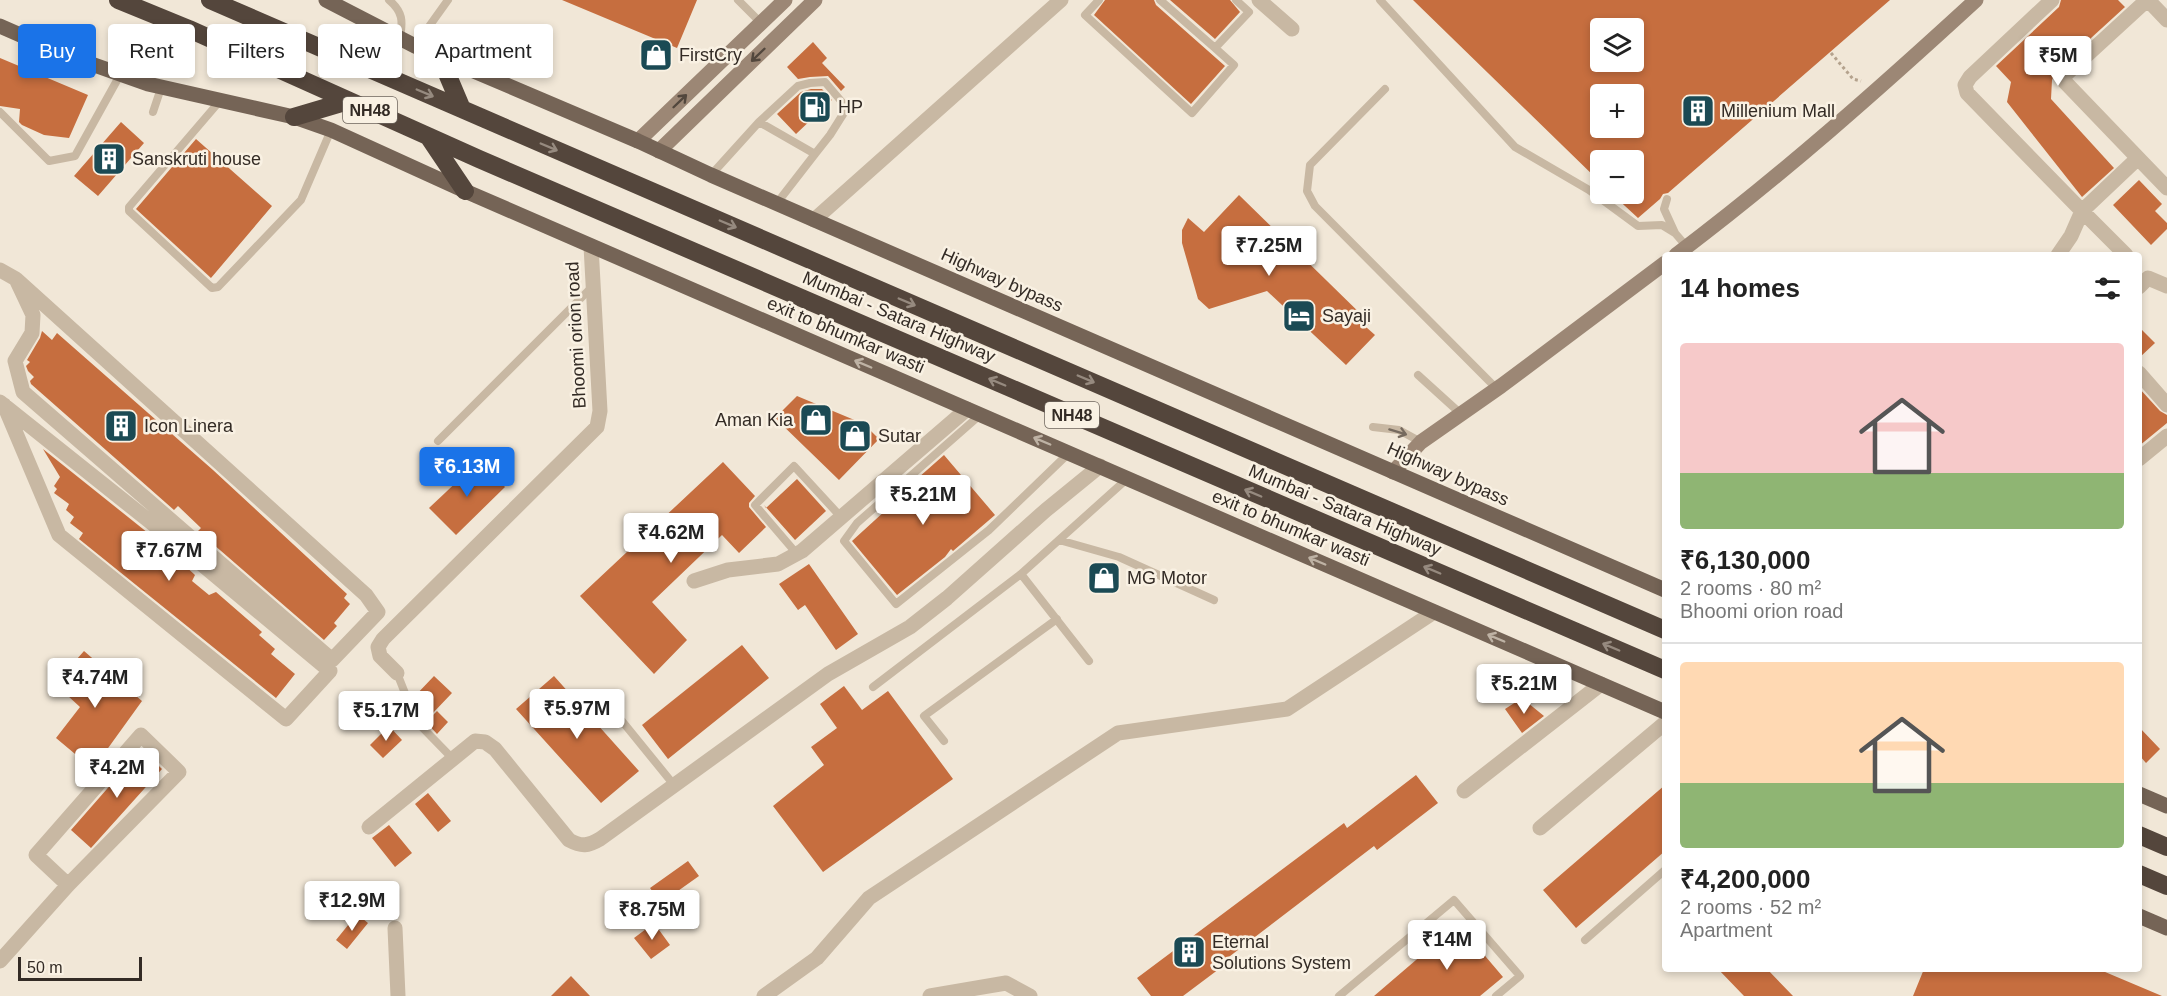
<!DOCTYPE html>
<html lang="en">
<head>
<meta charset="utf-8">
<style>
  :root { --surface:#fff; --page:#f2f2f2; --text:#222; --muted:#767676; --line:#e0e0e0; --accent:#1a73e8 }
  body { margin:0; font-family:Helvetica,sans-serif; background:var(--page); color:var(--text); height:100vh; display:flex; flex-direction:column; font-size:22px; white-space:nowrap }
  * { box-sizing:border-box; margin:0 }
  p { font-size:20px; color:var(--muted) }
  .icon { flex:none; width:33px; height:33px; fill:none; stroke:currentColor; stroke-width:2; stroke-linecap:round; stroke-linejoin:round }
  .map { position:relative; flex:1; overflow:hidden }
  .details { position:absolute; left:1662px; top:252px; width:480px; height:720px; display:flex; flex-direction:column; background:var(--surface); border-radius:6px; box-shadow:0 3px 9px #0003 }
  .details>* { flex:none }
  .guide { position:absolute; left:18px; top:24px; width:570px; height:54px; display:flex; gap:12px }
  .buttons { position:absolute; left:1590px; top:18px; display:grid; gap:12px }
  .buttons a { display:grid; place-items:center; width:54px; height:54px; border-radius:6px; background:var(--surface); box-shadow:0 3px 9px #0003; font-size:30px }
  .scale { position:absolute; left:18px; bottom:15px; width:124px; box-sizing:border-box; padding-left:6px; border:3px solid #332b25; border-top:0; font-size:16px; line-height:21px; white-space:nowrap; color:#332b25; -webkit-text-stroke:4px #f9f1e3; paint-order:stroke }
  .price { position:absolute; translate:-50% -51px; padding:0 14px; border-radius:6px; background:#fff; color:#222; font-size:20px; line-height:39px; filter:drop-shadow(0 2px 3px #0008) }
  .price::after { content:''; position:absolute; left:50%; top:36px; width:18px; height:14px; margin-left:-9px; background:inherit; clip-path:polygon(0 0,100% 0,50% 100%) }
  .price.current { background:var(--accent); color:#fff }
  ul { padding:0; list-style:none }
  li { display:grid; align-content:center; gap:12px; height:318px; padding:0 18px }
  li+li { border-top:2px solid var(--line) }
  li span { display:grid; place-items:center; height:186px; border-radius:6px; color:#555 }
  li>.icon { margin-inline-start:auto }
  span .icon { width:108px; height:108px; fill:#fffc; stroke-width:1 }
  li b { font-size:26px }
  h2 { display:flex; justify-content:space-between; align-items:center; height:72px; padding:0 18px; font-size:26px }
  .pill { padding:0 21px; border-radius:6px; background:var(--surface); box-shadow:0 3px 9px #0003; font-size:21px; line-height:54px }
  .pill.current { background:var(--accent); color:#fff }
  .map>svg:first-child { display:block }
</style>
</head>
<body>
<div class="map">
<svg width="2167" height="996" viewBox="0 0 2167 996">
  <rect width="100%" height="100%" fill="#f1e7d7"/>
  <path fill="#c66e3f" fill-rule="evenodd" d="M 562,0 L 697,0 L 677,48 Z
    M 1105,0 L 1154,0 L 1156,5 L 1225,66 L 1191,104 L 1094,15 Z
    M 1170,0 L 1230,0 L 1240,12 L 1215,39 Z
    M 1413,0 L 1890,0 L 1668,193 L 1663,194 L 1660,199 L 1638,218 L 1612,194 L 1634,194 L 1634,160 L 1600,160 L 1600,182 ZM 1600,28 L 1634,28 L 1634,62 L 1600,62 ZM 1600,94 L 1634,94 L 1634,128 L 1600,128 Z
    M 2061,0 L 2118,0 L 2125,7 L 2056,70 L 2052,80 L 2051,99 L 2114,168 L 2082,197 L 2007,102 L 2011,82 L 1996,66 L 2059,7 Z
    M 813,42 L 827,58 L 822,63 L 845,87 L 841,91 L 828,76 L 810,77 L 798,79 L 787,67 Z
    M 0,58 L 88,95 L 69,138 L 44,135 L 22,125 L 19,122 L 20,109 L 0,106 Z
    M 811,89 L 822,89 L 832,100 L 796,134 L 777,114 L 801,92 Z
    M 121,122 L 144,143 L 98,196 L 74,176 Z
    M 196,139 L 272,206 L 211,278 L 136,209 Z
    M 2139,180 L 2162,204 L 2155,211 L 2167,223 L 2167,229 L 2151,245 L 2113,205 Z
    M 1239,195 L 1370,323 L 1366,327 L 1375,335 L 1346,365 L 1267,291 L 1209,309 L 1198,299 L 1182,243 L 1182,230 L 1188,218 L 1204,232 Z
    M 2139,327 L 2155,343 L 2139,358 Z
    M 42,331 L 52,340 L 57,333 L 213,470 L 347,594 L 344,598 L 350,604 L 334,623 L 337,626 L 324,640 L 198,531 L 201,528 L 178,506 L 174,510 L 31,384 L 30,381 L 34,377 L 28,371 L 26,366 L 30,362 L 27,360 L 40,338 Z
    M 2139,388 L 2160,411 L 2167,415 L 2167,423 L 2139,446 Z
    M 797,396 L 864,424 L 879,439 L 839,480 L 775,418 Z
    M 43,449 L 158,541 L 195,575 L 192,581 L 209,595 L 216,592 L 262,632 L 259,635 L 275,649 L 271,654 L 295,674 L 276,698 L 79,539 L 83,533 L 70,523 L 74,517 L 66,510 L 69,504 L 54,493 L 57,489 L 54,486 L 60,477 Z
    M 944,455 L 995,515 L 953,551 L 951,549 L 945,557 L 897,595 L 852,541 L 886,510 L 884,508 Z
    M 480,460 L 505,487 L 456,535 L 429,508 Z
    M 723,462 L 755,496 L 749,503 L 749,507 L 766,527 L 739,553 L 722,535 L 652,602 L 687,640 L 654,674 L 580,596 Z
    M 797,479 L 826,511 L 795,540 L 764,505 L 766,508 Z
    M 809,564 L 858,634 L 836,650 L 805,605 L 798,610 L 779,584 Z
    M 742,645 L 769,678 L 668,759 L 642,725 Z
    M 84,651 L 142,701 L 93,769 L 56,738 L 80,707 L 55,684 Z
    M 434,676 L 452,693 L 432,714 L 414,697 Z
    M 554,676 L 639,771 L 601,803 L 516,709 Z
    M 844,686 L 862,710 L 888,691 L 953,779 L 823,872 L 773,806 L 824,765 L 811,747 L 837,728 L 820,704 Z
    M 1522,698 L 1544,716 L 1522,733 L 1505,709 Z
    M 437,711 L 448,722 L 437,734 L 426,722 Z
    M 389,726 L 402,740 L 383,758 L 370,745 Z
    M 2139,727 L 2160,749 L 2146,763 L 2139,755 Z
    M 142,749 L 162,769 L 91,848 L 71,830 Z
    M 1416,775 L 1438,803 L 1377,850 L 1374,846 L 1217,966 L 1219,969 L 1183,996 L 1151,996 L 1137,978 L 1344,823 L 1347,828 Z
    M 1665,785 L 1665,851 L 1576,928 L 1543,890 Z
    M 428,793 L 451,821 L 438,832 L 415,804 Z
    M 389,825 L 412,853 L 395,867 L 372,838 Z
    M 688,861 L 699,876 L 661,903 L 650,888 Z
    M 357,914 L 368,923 L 347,949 L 336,940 Z
    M 654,923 L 670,945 L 651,959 L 634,938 Z
    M 1458,924 L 1503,977 L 1480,996 L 1374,996 Z
    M 1718,969 L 1767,969 L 1793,996 L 1744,996 Z
    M 1924,969 L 2098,969 L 2162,996 L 1913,996 Z
    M 571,976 L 590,996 L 551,996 Z"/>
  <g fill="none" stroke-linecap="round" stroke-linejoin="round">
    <path stroke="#b4a28d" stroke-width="3" stroke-dasharray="3 3" stroke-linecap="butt" d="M 1831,53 L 1853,79 L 1861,81"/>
    <path stroke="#c8b8a3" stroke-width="8" d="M 389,0 C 403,12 403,21 400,38
      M 738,0 L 761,23
      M 1099,0 L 1085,15 L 1192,113 L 1234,65 L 1215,48
      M 1160,0 L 1215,48 L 1249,12 L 1236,0
      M 1380,0 L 1515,147 L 1589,190 L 1638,226 L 1662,225 L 1675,233 L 1687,247
      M 415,46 L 448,0
      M 1385,89 L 1310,165 L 1307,191 L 1315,206 L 1497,389
      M 219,102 L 129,207 L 129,211 L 212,288 L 218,287 L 301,200 L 331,130
      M 0,112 L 49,161 L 75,156 L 120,75
      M 153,112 L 161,88
      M 759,122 L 798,86 L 810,83 L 825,82 L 847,108 L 830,135 L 815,154
      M 711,175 L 759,122 L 815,154 L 777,203
      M 1667,199 L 1664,209 L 1675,233
      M 1418,375 L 1461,414
      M 980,415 L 857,523 L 844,541 L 896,604 L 989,530 L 1069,453
      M 1373,427 L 1399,430 L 1421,442
      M 438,441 L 593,286
      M 1059,540 L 1119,557 L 1214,600
      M 797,554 L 755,505 L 794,466 L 841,517
      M 1089,661 L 1021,574 L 1128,478
      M 397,673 L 416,721 L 453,759
      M 873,687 L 1021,574
      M 622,721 L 674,785
      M 944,741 L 924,716 L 1057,619
      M 1585,940 L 1665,870
      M 1339,996 L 1454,900 L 1520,976 L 1496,996"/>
    <path stroke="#c8b8a3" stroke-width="15" d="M 1259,0 L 1292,29
      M 2052,0 L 1970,77 L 1965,85 L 1967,93 L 2082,211 L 2071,236 L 2058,255
      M 2148,0 L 2167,20
      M 2138,158 L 2167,188
      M 814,220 L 1061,0
      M 2126,255 L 2082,211 L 2138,158 L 2064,81 L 2063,77 L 2147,0
      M 0,270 L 16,279 L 33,315 L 32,333 L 15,361 L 23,392 L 332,660 L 378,612 L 366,595 L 16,279
      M 2139,287 L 2148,278 L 2167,286
      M 2139,373 L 2167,405
      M 0,402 L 163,532 L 330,671 L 286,719 L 59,535 L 4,405
      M 2139,459 L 2167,436
      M 694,581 L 728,570 L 778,564 L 802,551 L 967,409
      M 397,673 L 380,656 L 378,647 L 383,639 L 597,427 L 600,411 L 591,246
      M 1464,791 L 1601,684
      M 369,827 L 475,741 L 485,742 L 495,749 L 569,840 C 582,847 588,846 600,839 L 828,674 L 910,627 L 947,598 L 1046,510 L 1100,466
      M 1540,828 L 1665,723
      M 395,928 L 398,996
      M 0,961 L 68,885 L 179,772 L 141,735 L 36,855 L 68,885
      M 764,996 L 817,958 L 869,898 L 1118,733 L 1287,709 L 1434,612
      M 930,996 L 1006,983 L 1030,996"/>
    <path stroke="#9c8775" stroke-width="15" d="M 638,141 L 785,0
      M 659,151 L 815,0
      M 1676,255 C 1781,176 1879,89 1976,0
      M 1393,472 L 1421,442 L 1501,386 L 1665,263"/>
    <path stroke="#756456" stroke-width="15" d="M 326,0 L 415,46 L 638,141 L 711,175 L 1665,590
      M 0,26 L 66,55 L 148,84 L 294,117 L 331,130 L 465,191 L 1665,712
      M 2139,794 L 2167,806
      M 2139,916 L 2167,928"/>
    <path stroke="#54463c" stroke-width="18" d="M 118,0 L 189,29 L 479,159 L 1665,670
      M 210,0 L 1665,630
      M 440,57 L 462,109
      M 346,59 L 389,33
      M 294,117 L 348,101
      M 428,136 L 465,191
      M 2139,835 L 2167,847
      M 2139,874 L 2167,886"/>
  </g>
  <defs><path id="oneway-shaft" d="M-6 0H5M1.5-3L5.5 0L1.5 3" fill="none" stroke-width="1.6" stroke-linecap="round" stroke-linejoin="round" transform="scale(1.5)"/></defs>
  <g stroke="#52473d">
    <use href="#oneway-shaft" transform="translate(758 55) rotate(136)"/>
    <use href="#oneway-shaft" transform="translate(680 101) rotate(-44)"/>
  </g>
  <g stroke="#968a7f">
    <use href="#oneway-shaft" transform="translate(425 93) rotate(23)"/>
    <use href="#oneway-shaft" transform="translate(549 147) rotate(23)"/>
    <use href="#oneway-shaft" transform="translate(728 224) rotate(23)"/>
    <use href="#oneway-shaft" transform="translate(907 302) rotate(23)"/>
    <use href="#oneway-shaft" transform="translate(1086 379) rotate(23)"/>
    <use href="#oneway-shaft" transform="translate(997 382) rotate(-157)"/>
    <use href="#oneway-shaft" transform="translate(1253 493) rotate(-157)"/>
    <use href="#oneway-shaft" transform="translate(1432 570) rotate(-157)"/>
    <use href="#oneway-shaft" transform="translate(1611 647) rotate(-157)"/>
  </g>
  <g stroke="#beb2a4">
    <use href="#oneway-shaft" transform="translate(863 364) rotate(-157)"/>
    <use href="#oneway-shaft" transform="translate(1042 441) rotate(-157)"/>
    <use href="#oneway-shaft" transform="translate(1317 561) rotate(-157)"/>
    <use href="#oneway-shaft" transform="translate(1496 638) rotate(-157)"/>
  </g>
  <use stroke="#766a5e" href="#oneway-shaft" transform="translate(1398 432) rotate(17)"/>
  <defs>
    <g id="shop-square" transform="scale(1.725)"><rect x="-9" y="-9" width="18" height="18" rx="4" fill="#1b4a54" stroke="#f9f1e3"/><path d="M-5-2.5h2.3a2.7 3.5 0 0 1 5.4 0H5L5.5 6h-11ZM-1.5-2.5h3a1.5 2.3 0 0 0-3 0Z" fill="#fff"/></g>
    <g id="fuel-square" transform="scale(1.725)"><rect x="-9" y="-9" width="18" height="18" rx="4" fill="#1b4a54" stroke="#f9f1e3"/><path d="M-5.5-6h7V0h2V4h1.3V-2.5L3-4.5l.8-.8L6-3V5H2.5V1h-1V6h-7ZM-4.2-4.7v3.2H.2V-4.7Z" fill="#fff"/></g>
    <g id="building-square" transform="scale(1.725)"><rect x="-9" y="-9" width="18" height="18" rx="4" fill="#1b4a54" stroke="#f9f1e3"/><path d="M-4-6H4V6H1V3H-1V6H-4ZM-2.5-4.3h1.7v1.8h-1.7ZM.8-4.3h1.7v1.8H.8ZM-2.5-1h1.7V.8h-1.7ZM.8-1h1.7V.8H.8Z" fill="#fff"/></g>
    <g id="hotel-square" transform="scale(1.725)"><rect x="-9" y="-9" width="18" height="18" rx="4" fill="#1b4a54" stroke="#f9f1e3"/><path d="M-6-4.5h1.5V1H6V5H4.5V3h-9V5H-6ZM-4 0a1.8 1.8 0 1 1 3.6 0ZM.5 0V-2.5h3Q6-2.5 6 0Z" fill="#fff"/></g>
  </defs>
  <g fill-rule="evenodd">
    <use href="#shop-square" x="656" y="55"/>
    <use href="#fuel-square" x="815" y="107"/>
    <use href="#building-square" x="1698" y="111"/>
    <use href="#building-square" x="109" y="159"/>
    <use href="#hotel-square" x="1299" y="316"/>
    <use href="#shop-square" x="816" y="420"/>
    <use href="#building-square" x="121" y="426"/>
    <use href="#shop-square" x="855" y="436"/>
    <use href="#shop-square" x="1104" y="578"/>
    <use href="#building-square" x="1189" y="952"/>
  </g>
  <g text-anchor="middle" stroke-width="5" stroke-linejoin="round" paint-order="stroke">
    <g fill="#f9f1e3" stroke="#6e665e" stroke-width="1.5">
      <rect x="343" y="97" width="54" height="26" rx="4.5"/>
      <rect x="1045" y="402" width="54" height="26" rx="4.5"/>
    </g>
    <g font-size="16" font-weight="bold" fill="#332b25">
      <text x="370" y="116">NH48</text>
      <text x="1072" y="421">NH48</text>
    </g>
    <g font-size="18" fill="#332b25" stroke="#f9f1e3" text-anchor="start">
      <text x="679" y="61">FirstCry</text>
      <text x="838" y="113">HP</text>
      <text x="1721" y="117">Millenium Mall</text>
      <text x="132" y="165">Sanskruti house</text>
      <text x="1322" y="322">Sayaji</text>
      <text x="793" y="426" text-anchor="end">Aman Kia</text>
      <text x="144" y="432">Icon Linera</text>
      <text x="878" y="442">Sutar</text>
      <text x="1127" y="584">MG Motor</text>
      <text x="1212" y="948">Eternal<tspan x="1212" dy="21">Solutions System</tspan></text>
    </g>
    <g font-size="18" fill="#332b25" stroke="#f9f1e3">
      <text transform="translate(1002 280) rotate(24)" y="6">Highway bypass</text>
      <text transform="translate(899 317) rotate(23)" y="6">Mumbai - Satara Highway</text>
      <text transform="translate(576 335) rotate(-93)" y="6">Bhoomi orion road</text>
      <text transform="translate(846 335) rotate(23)" y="6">exit to bhumkar wasti</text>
      <text transform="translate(1448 474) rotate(24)" y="6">Highway bypass</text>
      <text transform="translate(1345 510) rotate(23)" y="6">Mumbai - Satara Highway</text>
      <text transform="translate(1291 528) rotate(23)" y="6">exit to bhumkar wasti</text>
    </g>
  </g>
</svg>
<div class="buttons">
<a><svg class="icon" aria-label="layers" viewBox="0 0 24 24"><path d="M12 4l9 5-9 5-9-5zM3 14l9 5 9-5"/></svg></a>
<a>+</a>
<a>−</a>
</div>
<div class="scale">50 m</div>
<b class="price" style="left:2058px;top:87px">₹5M</b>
<b class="price" style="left:1269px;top:277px">₹7.25M</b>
<b class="price current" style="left:467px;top:498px">₹6.13M</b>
<b class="price" style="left:923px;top:526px">₹5.21M</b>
<b class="price" style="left:671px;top:564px">₹4.62M</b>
<b class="price" style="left:169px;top:582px">₹7.67M</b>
<b class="price" style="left:95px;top:709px">₹4.74M</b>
<b class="price" style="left:1524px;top:715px">₹5.21M</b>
<b class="price" style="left:577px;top:740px">₹5.97M</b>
<b class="price" style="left:386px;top:742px">₹5.17M</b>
<b class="price" style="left:117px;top:799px">₹4.2M</b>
<b class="price" style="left:352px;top:932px">₹12.9M</b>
<b class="price" style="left:652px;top:941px">₹8.75M</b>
<b class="price" style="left:1447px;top:971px">₹14M</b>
<div class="guide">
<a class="pill current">Buy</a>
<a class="pill">Rent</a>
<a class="pill">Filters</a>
<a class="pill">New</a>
<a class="pill">Apartment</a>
</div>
<section class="details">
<h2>14 homes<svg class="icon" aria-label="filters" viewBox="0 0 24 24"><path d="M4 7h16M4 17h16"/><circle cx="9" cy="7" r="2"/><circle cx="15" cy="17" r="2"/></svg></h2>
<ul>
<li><span style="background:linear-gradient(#f6c9c9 70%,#8fb573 0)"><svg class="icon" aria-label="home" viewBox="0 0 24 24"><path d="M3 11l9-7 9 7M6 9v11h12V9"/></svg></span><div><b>₹6,130,000</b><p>2 rooms · 80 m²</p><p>Bhoomi orion road</p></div></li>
<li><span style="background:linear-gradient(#ffd9b3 65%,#8fb573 0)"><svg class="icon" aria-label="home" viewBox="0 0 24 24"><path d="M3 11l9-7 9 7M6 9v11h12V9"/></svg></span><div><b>₹4,200,000</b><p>2 rooms · 52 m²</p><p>Apartment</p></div></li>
</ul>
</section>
</div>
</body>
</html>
